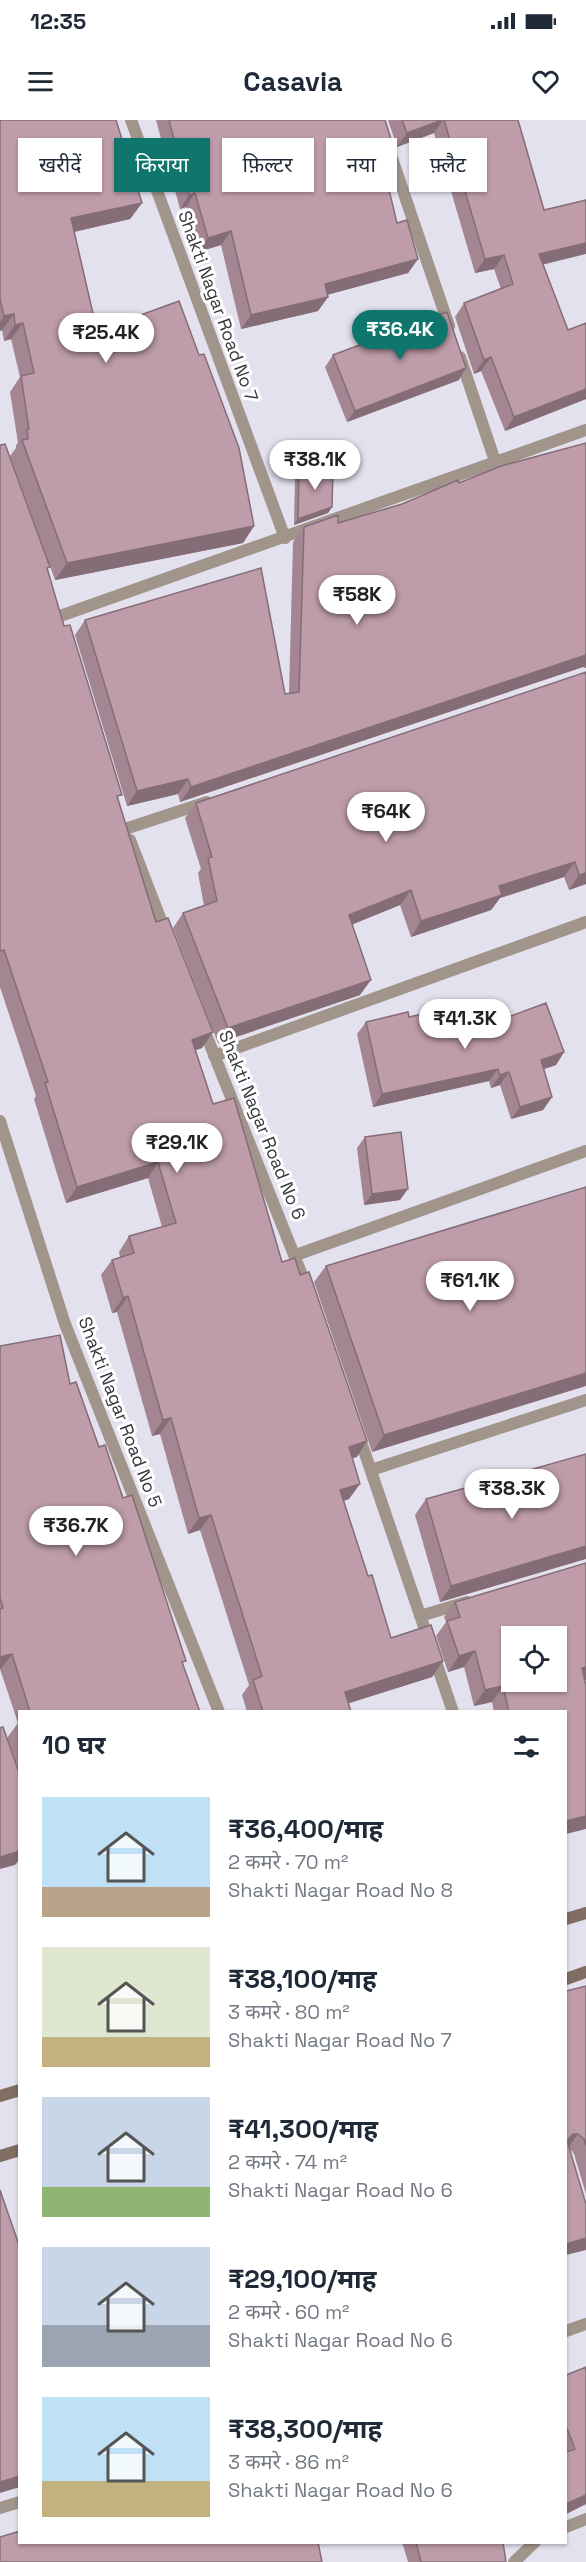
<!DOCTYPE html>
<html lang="hi">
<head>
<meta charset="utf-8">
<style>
  :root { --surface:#fff; --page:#f6f6f7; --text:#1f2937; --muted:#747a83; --accent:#0f766e }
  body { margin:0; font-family:"Space Grotesk","Noto Sans Devanagari",sans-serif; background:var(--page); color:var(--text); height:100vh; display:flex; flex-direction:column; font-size:22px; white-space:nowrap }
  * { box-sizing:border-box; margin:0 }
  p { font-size:20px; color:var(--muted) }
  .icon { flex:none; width:33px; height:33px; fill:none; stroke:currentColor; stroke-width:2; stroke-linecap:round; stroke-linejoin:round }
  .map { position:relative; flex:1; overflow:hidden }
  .drawer { position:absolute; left:18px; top:1590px; width:549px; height:834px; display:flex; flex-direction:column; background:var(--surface); border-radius:0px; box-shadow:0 2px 4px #0004 }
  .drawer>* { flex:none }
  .hud { position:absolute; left:18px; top:18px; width:550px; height:54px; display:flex; gap:12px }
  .tools { position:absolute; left:501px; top:1506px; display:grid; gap:12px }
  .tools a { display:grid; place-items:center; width:66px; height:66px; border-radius:0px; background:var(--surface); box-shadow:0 2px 4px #0004; font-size:30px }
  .price { position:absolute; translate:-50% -51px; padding:0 14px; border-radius:21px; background:#fff; color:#222; font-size:20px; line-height:39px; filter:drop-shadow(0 2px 3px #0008) }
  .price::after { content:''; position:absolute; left:50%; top:36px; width:18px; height:14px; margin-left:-9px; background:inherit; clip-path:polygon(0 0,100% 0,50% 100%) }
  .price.on { background:var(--accent); color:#fff }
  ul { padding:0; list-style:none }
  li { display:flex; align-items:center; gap:18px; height:150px; padding:0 24px }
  li span { display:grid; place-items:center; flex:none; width:168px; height:120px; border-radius:0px; color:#555 }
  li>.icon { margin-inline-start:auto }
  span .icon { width:72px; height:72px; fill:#fffc; stroke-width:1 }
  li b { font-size:26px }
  h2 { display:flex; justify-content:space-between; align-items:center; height:72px; padding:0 24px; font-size:26px }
  .pill { padding:0 21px; border-radius:0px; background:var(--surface); box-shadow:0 2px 4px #0004; font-size:21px; line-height:54px }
  .pill.on { background:var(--accent); color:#fff }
  .status { display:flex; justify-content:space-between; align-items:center; height:42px; padding:0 30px; background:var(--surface); direction:ltr }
  .status svg { height:16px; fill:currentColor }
  header { display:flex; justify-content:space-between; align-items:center; height:78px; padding:0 24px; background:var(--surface); font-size:27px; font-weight:800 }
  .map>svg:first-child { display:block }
</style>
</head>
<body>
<div class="status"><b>12:35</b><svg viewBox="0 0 49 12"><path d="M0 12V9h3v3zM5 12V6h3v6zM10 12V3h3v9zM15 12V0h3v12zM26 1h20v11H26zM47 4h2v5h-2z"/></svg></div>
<header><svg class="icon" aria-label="menu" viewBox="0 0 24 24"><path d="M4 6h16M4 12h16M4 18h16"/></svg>Casavia<svg class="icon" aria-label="heart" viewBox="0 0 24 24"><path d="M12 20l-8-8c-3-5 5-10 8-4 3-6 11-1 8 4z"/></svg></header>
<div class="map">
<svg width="586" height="2442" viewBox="0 0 586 2442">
  <rect width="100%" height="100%" fill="#e4e1ef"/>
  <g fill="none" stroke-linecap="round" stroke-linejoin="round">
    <path stroke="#a0948b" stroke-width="12" d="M 131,0 L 285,418
      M 379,0 L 449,206
      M 460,237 L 495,341
      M 60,496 L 586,310
      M 125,709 L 207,682
      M 130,720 L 167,816
      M 203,907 L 308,1170
      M 214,936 L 586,802
      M 0,1001 L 65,1204 L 219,1592
      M 296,1135 L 586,1031
      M 358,1313 L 453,1592
      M 371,1350 L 586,1280
      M 420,1496 L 467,1482
      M 566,2211 L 586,2204
      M 0,2388 L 20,2382
      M 566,2407 L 586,2399
      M 514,2442 L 535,2422"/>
    <path stroke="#7f6e61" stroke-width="12" d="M 566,1799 L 586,1793
      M 566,1859 L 586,1852
      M 0,1976 L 20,1970
      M 0,2036 L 20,2030"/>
  </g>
  <path fill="#a38692" d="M 0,0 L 142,83 L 130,99 L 74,112 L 97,211 L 254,406 L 243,423 L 55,460 L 10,336 L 16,328 L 16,325 L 18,323 L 10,272 L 20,257 L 11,219 L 4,221 L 2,210 L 0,211 Z
    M 156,0 L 385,0 L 391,19 L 382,33 L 380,34 L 397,103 L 418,139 L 408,153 L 328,174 L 328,177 L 318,191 L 241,209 L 221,125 L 198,132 L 186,87 L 180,89 Z
    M 388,0 L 518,0 L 543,145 L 568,210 L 586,203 L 586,279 L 505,311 L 481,251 L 474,254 L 455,197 L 464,183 L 501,169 L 494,149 L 475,153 L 434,13 L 397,27 Z
    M 333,235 L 459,260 L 347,302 L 325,247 Z
    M 0,325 L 48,450 L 64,506 L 156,802 L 202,928 L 195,930 L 213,984 L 282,1142 L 357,1337 L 352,1338 L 349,1379 L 344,1381 L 368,1456 L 391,1518 L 443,1541 L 432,1557 L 348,1583 L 351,1592 L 247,1592 L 242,1575 L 249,1565 L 200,1410 L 188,1414 L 160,1314 L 152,1316 L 117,1192 L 112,1193 L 101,1155 L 112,1140 L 120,1137 L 119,1132 L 129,1116 L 162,1107 L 148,1058 L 66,1083 L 34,979 L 36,976 L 0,867 Z
    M 299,349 L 332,387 L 328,393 L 294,405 L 295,355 Z
    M 459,363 L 583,547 L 180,682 L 178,674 L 127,686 L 75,515 L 85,500 L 285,574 L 289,573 L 293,422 L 304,407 L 338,403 L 402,384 Z
    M 586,552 L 586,764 L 569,770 L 564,757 L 500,778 L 491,790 L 411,817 L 400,785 L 352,804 L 360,875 L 218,923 L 173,808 L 183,793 L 204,786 L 198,753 L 201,749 L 185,698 L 196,683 Z
    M 409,897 L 465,913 L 564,932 L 556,945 L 544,949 L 552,977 L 543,990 L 511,999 L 500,965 L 491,968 L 489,961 L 373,987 L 357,914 L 366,902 Z
    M 365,1017 L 400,1080 L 364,1085 L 357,1028 Z
    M 586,1067 L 372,1332 L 314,1162 L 326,1146 Z
    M 0,1226 L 70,1264 L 123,1378 L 200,1592 L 20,1592 L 20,1652 L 7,1618 L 18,1603 L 0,1549 Z
    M 426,1379 L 584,1439 L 440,1482 L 415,1395 Z
    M 455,1482 L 585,1560 L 566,1592 L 494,1592 L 492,1582 L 474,1586 L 464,1547 L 448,1552 L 436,1516 L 446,1502 L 444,1497 Z
    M 586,1866 L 586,2074 L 574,2034 L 570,2029 L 566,2135 L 566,1871 Z
    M 586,2247 L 586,2384 L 566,2394 L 566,2255 Z
    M 402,2422 L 503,2422 L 506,2442 L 408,2442 Z"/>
  <path fill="#856d77" d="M 443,0 L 434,13 L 397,27 L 407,13 Z
    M 391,19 L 382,33 L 368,38 L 378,24 Z
    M 195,73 L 186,87 L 180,89 L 189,75 Z
    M 142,83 L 130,99 L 60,115 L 71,98 Z
    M 231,111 L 221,125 L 198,132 L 208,118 Z
    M 586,123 L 586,134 L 529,148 L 539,134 Z
    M 504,135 L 494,149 L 475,153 L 485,139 Z
    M 418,139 L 408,153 L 316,178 L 325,164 Z
    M 328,177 L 318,191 L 241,209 L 251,195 Z
    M 14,194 L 2,210 L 0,211 L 0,202 L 4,196 Z
    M 23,203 L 11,219 L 4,221 L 15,205 Z
    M 491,237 L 481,251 L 474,254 L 484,240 Z
    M 466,248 L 459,260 L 347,302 L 355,291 Z
    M 586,269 L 586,279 L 505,311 L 514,297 Z
    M 332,387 L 328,393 L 294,405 L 298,399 Z
    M 254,406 L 243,423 L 55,460 L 67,443 Z
    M 586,535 L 586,548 L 583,547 L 180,682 L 191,667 Z
    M 188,659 L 178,674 L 127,686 L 137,671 Z
    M 575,742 L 564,757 L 500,778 L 491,790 L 411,817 L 421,801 L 499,766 Z
    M 586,753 L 586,764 L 569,770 L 579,755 Z
    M 411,770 L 400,785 L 339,810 L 349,795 Z
    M 371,860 L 360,875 L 218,923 L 228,908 Z
    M 213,912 L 202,928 L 181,935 L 192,920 Z
    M 564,932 L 556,945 L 532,953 L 541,940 Z
    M 498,949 L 489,961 L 373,987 L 382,974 Z
    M 509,952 L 500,965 L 491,968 L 500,955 Z
    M 552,977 L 543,990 L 511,999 L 520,987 Z
    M 158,1042 L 148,1058 L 66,1083 L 77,1067 Z
    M 408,1069 L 400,1080 L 364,1085 L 372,1074 Z
    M 128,1176 L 117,1192 L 112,1193 L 123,1178 Z
    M 586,1253 L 586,1266 L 372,1332 L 384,1315 Z
    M 171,1298 L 160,1314 L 152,1316 L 163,1300 Z
    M 367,1321 L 357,1337 L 338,1342 L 349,1327 Z
    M 360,1364 L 349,1379 L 329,1385 L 340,1370 Z
    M 211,1395 L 200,1410 L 188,1414 L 199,1398 Z
    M 586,1426 L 586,1439 L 440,1482 L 451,1466 Z
    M 475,1531 L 464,1547 L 448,1552 L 459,1536 Z
    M 12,1534 L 1,1549 L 0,1549 L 0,1537 Z
    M 443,1541 L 432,1557 L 334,1588 L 345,1572 Z
    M 586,1547 L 586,1560 L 571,1563 L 582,1548 Z
    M 503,1566 L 492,1582 L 474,1586 L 485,1570 Z
    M 586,1696 L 586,1709 L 566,1714 L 566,1701 Z
    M 20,1723 L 20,1739 L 15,1745 L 0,1749 L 0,1737 Z
    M 573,2014 L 578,2014 L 568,2028 L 566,2023 Z
    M 586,2118 L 586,2130 L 566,2135 L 566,2124 Z
    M 20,2356 L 20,2367 L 0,2373 L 0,2362 Z
    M 586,2375 L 586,2384 L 566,2394 L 566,2384 Z"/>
  <path fill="#be9caa" stroke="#856d77" stroke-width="1.5" fill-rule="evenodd" d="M 0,0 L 116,0 L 142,83 L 71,98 L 97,211 L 179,181 L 199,235 L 204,234 L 239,328 L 254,406 L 67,443 L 22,320 L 28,319 L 27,309 L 29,309 L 21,256 L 34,253 L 23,203 L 15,205 L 14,194 L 4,196 L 0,179 Z
    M 169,0 L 385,0 L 391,19 L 378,24 L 397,103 L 407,100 L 418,139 L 325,164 L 328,177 L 251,195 L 231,111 L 208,118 L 195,73 L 189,75 Z
    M 402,0 L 442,0 L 407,13 Z
    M 444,0 L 518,0 L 544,90 L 586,80 L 586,123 L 539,134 L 568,210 L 586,203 L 586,269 L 514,297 L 491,237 L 484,240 L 464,183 L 513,164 L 504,135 L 485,139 Z
    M 447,192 L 466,248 L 355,291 L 333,235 Z
    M 586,323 L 586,535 L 191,667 L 188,659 L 137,671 L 85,500 L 261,448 L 285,574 L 299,572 L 304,407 L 338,395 L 338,403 L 402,384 L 458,360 L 459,363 L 501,346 Z
    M 5,324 L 50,447 L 47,448 L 64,506 L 70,505 L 122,675 L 117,676 L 156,802 L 168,798 L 213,912 L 192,920 L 213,984 L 234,978 L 282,1142 L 295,1138 L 300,1155 L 309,1152 L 367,1321 L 349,1327 L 360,1364 L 340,1370 L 368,1456 L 372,1455 L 391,1518 L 431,1505 L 443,1541 L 345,1572 L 351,1592 L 263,1592 L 253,1560 L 262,1556 L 211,1395 L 199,1398 L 171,1298 L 163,1300 L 128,1176 L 123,1178 L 112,1140 L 134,1133 L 129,1116 L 176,1103 L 158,1042 L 77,1067 L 45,963 L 48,962 L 4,830 L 0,831 L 0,325 Z
    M 299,349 L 333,350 L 332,387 L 298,399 Z
    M 586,552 L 586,753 L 579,755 L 575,742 L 499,766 L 502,775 L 421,801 L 411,770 L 349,795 L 371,860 L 228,908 L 183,793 L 217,781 L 208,738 L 212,737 L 196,683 Z
    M 546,883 L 564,932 L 541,940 L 552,977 L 520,987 L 509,952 L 500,955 L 498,949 L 382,974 L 366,902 L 408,892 L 409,897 L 459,886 L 465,913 Z
    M 401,1012 L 408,1069 L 372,1074 L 365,1017 Z
    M 586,1067 L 586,1253 L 384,1315 L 326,1146 Z
    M 60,1215 L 70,1264 L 76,1262 L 99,1327 L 105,1325 L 123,1378 L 132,1375 L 186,1541 L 182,1542 L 200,1592 L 30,1592 L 12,1534 L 0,1537 L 0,1489 L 3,1488 L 0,1478 L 0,1226 Z
    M 586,1334 L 586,1426 L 451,1466 L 426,1379 Z
    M 586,1443 L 586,1547 L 582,1548 L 586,1566 L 586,1696 L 566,1701 L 566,1592 L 509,1592 L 503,1566 L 485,1570 L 475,1531 L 459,1536 L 447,1501 L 460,1497 L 455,1482 ZM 512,1516 L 556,1516 L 556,1562 L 512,1562 Z
    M 3,1607 L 20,1655 L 20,1731 L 0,1737 L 0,1608 Z
    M 586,1866 L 586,2026 L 584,2019 L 578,2014 L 573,2014 L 568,2019 L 568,2024 L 586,2084 L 586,2118 L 566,2124 L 566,1871 Z
    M 0,2070 L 20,2128 L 20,2356 L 0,2362 Z
    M 586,2247 L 586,2375 L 566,2384 L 566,2332 L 575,2329 L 566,2306 L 566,2255 Z
    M 20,2411 L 20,2422 L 318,2422 L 322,2442 L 0,2442 L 0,2417 Z
    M 416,2422 L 503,2422 L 506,2442 L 421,2442 Z"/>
  <g text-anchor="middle" stroke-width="6" stroke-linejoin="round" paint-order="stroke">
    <g font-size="18" fill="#38373c" stroke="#fff">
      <text transform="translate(218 186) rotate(70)" y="6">Shakti Nagar Road No 7</text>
      <text transform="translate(262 1005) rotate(68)" y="6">Shakti Nagar Road No 6</text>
      <text transform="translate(120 1292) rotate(69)" y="6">Shakti Nagar Road No 5</text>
    </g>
  </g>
</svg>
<div class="tools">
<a><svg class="icon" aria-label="locate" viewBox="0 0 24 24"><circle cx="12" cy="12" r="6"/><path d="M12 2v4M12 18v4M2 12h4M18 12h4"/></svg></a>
</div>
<b class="price on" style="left:400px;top:241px">₹36.4K</b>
<b class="price" style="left:106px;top:244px">₹25.4K</b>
<b class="price" style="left:315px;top:371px">₹38.1K</b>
<b class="price" style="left:357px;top:506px">₹58K</b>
<b class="price" style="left:386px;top:723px">₹64K</b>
<b class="price" style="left:465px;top:930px">₹41.3K</b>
<b class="price" style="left:177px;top:1054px">₹29.1K</b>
<b class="price" style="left:470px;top:1192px">₹61.1K</b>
<b class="price" style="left:512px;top:1400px">₹38.3K</b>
<b class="price" style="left:76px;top:1437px">₹36.7K</b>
<div class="hud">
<a class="pill">खरीदें</a>
<a class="pill on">किराया</a>
<a class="pill">फ़िल्टर</a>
<a class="pill">नया</a>
<a class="pill">फ़्लैट</a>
</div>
<section class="drawer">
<h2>10 घर<svg class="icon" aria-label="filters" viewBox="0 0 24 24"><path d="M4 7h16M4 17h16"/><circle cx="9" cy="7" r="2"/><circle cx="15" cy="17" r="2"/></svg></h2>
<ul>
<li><span style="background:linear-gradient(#bfe0f5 75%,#b9a48a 0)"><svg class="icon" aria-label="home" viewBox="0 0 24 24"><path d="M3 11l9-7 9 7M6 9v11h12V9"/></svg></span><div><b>₹36,400/माह</b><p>2 कमरे · 70 m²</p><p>Shakti Nagar Road No 8</p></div></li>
<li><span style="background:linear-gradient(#dfe7d0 75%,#c2b280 0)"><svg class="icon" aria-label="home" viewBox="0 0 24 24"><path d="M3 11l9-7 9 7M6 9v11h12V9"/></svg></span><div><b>₹38,100/माह</b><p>3 कमरे · 80 m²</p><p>Shakti Nagar Road No 7</p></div></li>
<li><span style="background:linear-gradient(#c9d6e8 75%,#8fb573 0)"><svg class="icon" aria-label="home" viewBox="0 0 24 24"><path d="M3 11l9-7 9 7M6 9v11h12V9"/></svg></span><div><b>₹41,300/माह</b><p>2 कमरे · 74 m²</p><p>Shakti Nagar Road No 6</p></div></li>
<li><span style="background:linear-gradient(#c9d6e8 65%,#9aa5b1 0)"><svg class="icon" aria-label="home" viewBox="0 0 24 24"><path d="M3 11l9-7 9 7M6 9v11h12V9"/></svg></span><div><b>₹29,100/माह</b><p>2 कमरे · 60 m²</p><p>Shakti Nagar Road No 6</p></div></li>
<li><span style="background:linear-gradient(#bfe0f5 70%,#c2b280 0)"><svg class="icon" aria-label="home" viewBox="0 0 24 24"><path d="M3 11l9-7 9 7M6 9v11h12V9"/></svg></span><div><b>₹38,300/माह</b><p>3 कमरे · 86 m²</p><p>Shakti Nagar Road No 6</p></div></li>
</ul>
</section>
</div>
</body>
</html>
